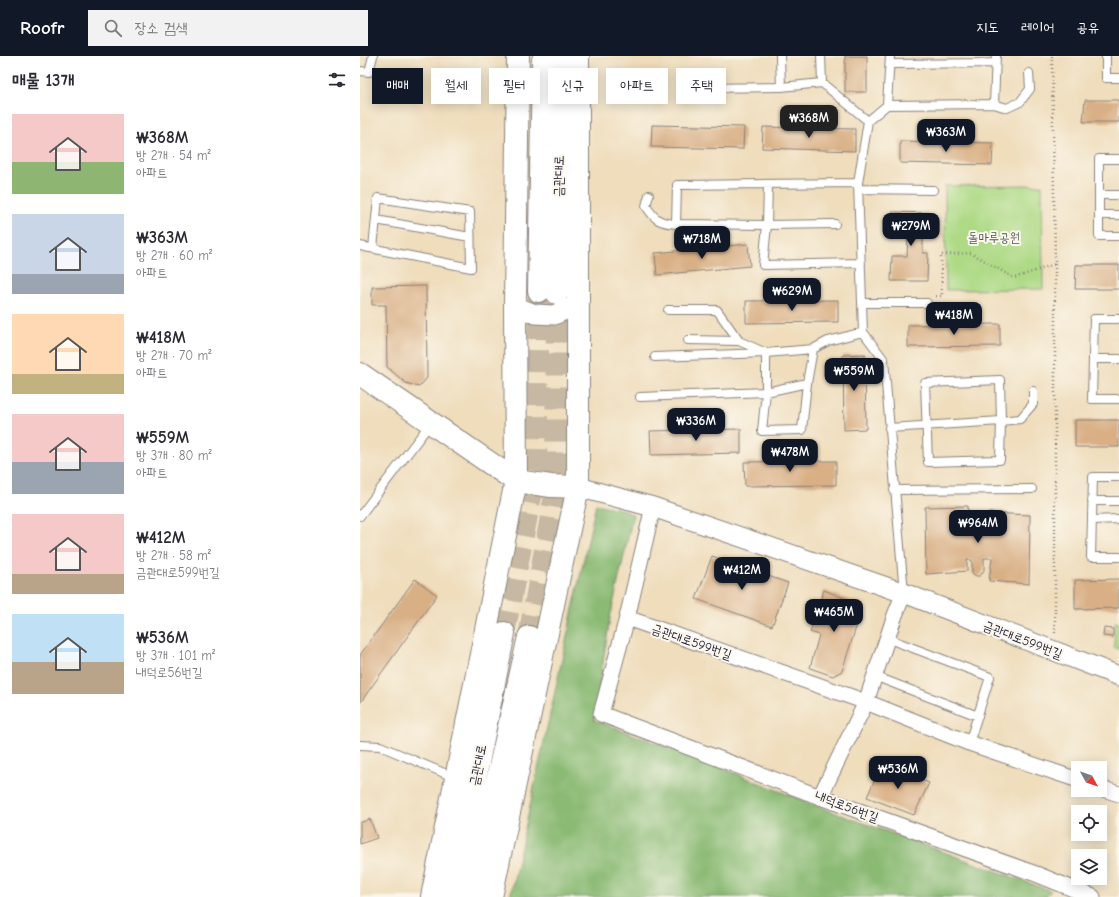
<!DOCTYPE html>
<html lang="ko">
<head>
<meta charset="utf-8">
<style>
  :root { --surface:#fff; --page:#f2f2f3; --text:#2b2b33; --muted:#7c7c81; --accent:#111827 }
  body { margin:0; font-family:"Comic Neue","Poor Story",sans-serif; background:var(--page); color:var(--text); height:100vh; display:flex; flex-direction:column; font-size:15px; white-space:nowrap }
  * { box-sizing:border-box; margin:0 }
  p { font-size:13px; color:var(--muted) }
  .icon { flex:none; width:22px; height:22px; fill:none; stroke:currentColor; stroke-width:2; stroke-linecap:round; stroke-linejoin:round }
  .map { position:relative; flex:1; overflow:hidden }
  .side { display:flex; flex-direction:column; background:var(--surface); width:360px }
  .side>* { flex:none }
  .top-card { position:absolute; left:12px; top:12px; width:380px; height:36px; display:flex; gap:8px }
  .needle { width:26px; rotate:130deg }
  .controls { position:absolute; left:711px; top:705px; display:grid; gap:8px }
  .controls a { display:grid; place-items:center; width:36px; height:36px; border-radius:0px; background:var(--surface); box-shadow:0 2px 10px #0003; font-size:20px }
  .price { position:absolute; translate:-50% -34px; padding:0 9px; border-radius:8px; background:var(--accent); color:#fff; font-size:13px; line-height:26px; filter:drop-shadow(0 1px 2px #0008) }
  .price::after { content:''; position:absolute; left:50%; top:24px; width:12px; height:9px; margin-left:-6px; background:inherit; clip-path:polygon(0 0,100% 0,50% 100%) }
  .price.on { background:#222; color:#fff }
  ul { padding:0; list-style:none }
  li { display:flex; align-items:center; gap:12px; height:100px; padding:0 12px }
  li span { display:grid; place-items:center; flex:none; width:112px; height:80px; border-radius:0px; color:#555 }
  li>.icon { margin-inline-start:auto }
  span .icon { width:48px; height:48px; fill:#fffc; stroke-width:1 }
  li b { font-size:17px }
  h2 { display:flex; justify-content:space-between; align-items:center; height:48px; padding:0 12px; font-size:17px }
  .chip { padding:0 14px; border-radius:0px; background:var(--surface); box-shadow:0 2px 10px #0003; font-size:14px; line-height:36px }
  .chip.on { background:var(--accent); color:#fff }
  header { display:flex; align-items:center; gap:24px; box-sizing:border-box; height:56px; padding:0 20px; background:var(--accent); color:#fff }
  header strong { font-size:19px }
  nav { display:flex; gap:22px; margin-inline-start:auto; font-size:14px }
  .search { width:280px; height:36px; background:var(--page); display:flex; align-items:center; gap:10px; box-sizing:border-box; padding:0 14px; border-radius:0px; color:var(--muted); font-size:15px }
  main { display:flex; flex:1; min-height:0 }
  .map>svg:first-child { display:block }
</style>
</head>
<body>
<header>
<strong>Roofr</strong>
<div class="search"><svg class="icon" aria-label="search" viewBox="0 0 24 24"><circle cx="10" cy="10" r="6"/><path d="M15 15l6 6"/></svg>장소 검색</div>
<nav><a>지도</a><a>레이어</a><a>공유</a></nav>
</header>
<main>
<section class="side">
<h2>매물 13개<svg class="icon" aria-label="filters" viewBox="0 0 24 24"><path d="M4 7h16M4 17h16"/><circle cx="9" cy="7" r="2"/><circle cx="15" cy="17" r="2"/></svg></h2>
<ul>
<li><span style="background:linear-gradient(#f6c9c9 60%,#8fb573 0)"><svg class="icon" aria-label="home" viewBox="0 0 24 24"><path d="M3 11l9-7 9 7M6 9v11h12V9"/></svg></span><div><b>₩368M</b><p>방 2개 · 54 m²</p><p>아파트</p></div></li>
<li><span style="background:linear-gradient(#c9d6e8 75%,#9aa5b1 0)"><svg class="icon" aria-label="home" viewBox="0 0 24 24"><path d="M3 11l9-7 9 7M6 9v11h12V9"/></svg></span><div><b>₩363M</b><p>방 2개 · 60 m²</p><p>아파트</p></div></li>
<li><span style="background:linear-gradient(#ffd9b3 75%,#c2b280 0)"><svg class="icon" aria-label="home" viewBox="0 0 24 24"><path d="M3 11l9-7 9 7M6 9v11h12V9"/></svg></span><div><b>₩418M</b><p>방 2개 · 70 m²</p><p>아파트</p></div></li>
<li><span style="background:linear-gradient(#f6c9c9 60%,#9aa5b1 0)"><svg class="icon" aria-label="home" viewBox="0 0 24 24"><path d="M3 11l9-7 9 7M6 9v11h12V9"/></svg></span><div><b>₩559M</b><p>방 3개 · 80 m²</p><p>아파트</p></div></li>
<li><span style="background:linear-gradient(#f6c9c9 75%,#b9a48a 0)"><svg class="icon" aria-label="home" viewBox="0 0 24 24"><path d="M3 11l9-7 9 7M6 9v11h12V9"/></svg></span><div><b>₩412M</b><p>방 2개 · 58 m²</p><p>금관대로599번길</p></div></li>
<li><span style="background:linear-gradient(#bfe0f5 60%,#b9a48a 0)"><svg class="icon" aria-label="home" viewBox="0 0 24 24"><path d="M3 11l9-7 9 7M6 9v11h12V9"/></svg></span><div><b>₩536M</b><p>방 3개 · 101 m²</p><p>내덕로56번길</p></div></li>
</ul>
</section>
<div class="map">
<svg width="759" height="841" viewBox="0 0 759 841">
  <rect width="100%" height="100%" fill="#fbf7ec"/>
  <filter id="ink" filterUnits="userSpaceOnUse"><feTurbulence type="fractalNoise" baseFrequency=".025" numOctaves="2"/><feDisplacementMap in="SourceGraphic" scale="8" xChannelSelector="R" yChannelSelector="G"/><feConvolveMatrix kernelMatrix="1 2 1 2 8 2 1 2 1" color-interpolation-filters="sRGB"/></filter>
  <filter id="wash" filterUnits="userSpaceOnUse"><feTurbulence type="fractalNoise" baseFrequency=".012" numOctaves="4" result="noise"/><feDisplacementMap in="SourceGraphic" scale="16" xChannelSelector="R" yChannelSelector="G"/><feGaussianBlur stdDeviation="0.9" result="paint"/><feColorMatrix in="noise" values="0 0 0 0 0 0 0 0 0 0 0 0 0 0 0 0 0 1.4 0 .05"/><feComposite in="paint" operator="in"/></filter>
  <g filter="url(#wash)">
    <rect width="100%" height="100%" fill="#efddbc"/>
    <path fill="#aeda86" stroke="#687e60" d="M 682,129 L 683,233 L 586,234 L 585,130 Z
      M 755,566 L 759,567 L 759,593 L 754,591 Z"/>
    <path fill="#8aba73" stroke="#566e57" d="M 236,448 L 264,454 L 273,459 L 250,562 L 234,664 L 349,707 L 459,751 L 691,835 L 685,841 L 150,841 Z"/>
    <g id="blocks">
      <path fill="#d9b086" d="M 485,0 L 507,0 L 507,36 L 485,36 Z
        M 725,44 L 759,44 L 759,66 L 723,66 Z
        M 292,69 L 384,71 L 383,93 L 291,91 Z
        M 403,71 L 495,73 L 495,95 L 402,92 Z
        M 540,85 L 633,87 L 632,109 L 540,107 Z
        M 532,156 L 568,157 L 567,182 L 563,182 L 563,197 L 568,197 L 567,225 L 531,225 L 532,200 L 547,200 L 548,179 L 531,179 Z
        M 388,188 L 390,210 L 297,219 L 295,197 Z
        M 716,209 L 759,209 L 759,233 L 715,233 Z
        M 66,230 L 67,322 L 59,331 L 46,327 L 27,311 L 26,249 L 12,249 L 12,231 Z
        M 478,244 L 478,266 L 386,267 L 386,245 Z
        M 640,268 L 640,290 L 548,291 L 548,269 Z
        M 505,298 L 506,373 L 484,374 L 483,299 Z
        M 715,364 L 759,364 L 759,391 L 715,391 Z
        M 381,373 L 381,397 L 291,399 L 290,375 Z
        M 476,405 L 476,429 L 385,430 L 384,406 Z
        M 608,450 L 607,473 L 627,474 L 629,457 L 670,459 L 669,528 L 629,525 L 632,502 L 624,502 L 624,514 L 620,520 L 616,520 L 612,517 L 612,504 L 607,504 L 607,515 L 566,518 L 565,451 Z
        M 352,500 L 428,527 L 412,570 L 336,543 Z
        M 55,523 L 77,539 L 0,647 L 0,599 Z
        M 759,523 L 759,552 L 715,553 L 715,524 Z
        M 464,534 L 496,547 L 500,559 L 482,615 L 473,620 L 450,612 L 459,579 L 450,576 Z
        M 744,572 L 753,573 L 753,581 L 743,580 Z
        M 521,709 L 569,727 L 554,759 L 507,741 Z
        M 10,763 L 17,782 L 0,788 L 0,767 Z"/>
    </g>
  </g>
  <g filter="url(#ink)">
    <use href="#blocks" fill-opacity="0" stroke="#88807c" stroke-width="1"/>
    <g fill="none" stroke-linecap="round" stroke-linejoin="round">
      <path stroke="#c6b8a2" stroke-width="22" stroke-dasharray="22 11" stroke-linecap="butt" d="M 144,577 L 176,413 L 179,235
        M 169,581 L 196,434 L 197,239"/>
      <g stroke="#88807c" stroke-width="10">
        <path id="service" d="M 420,0 L 421,31
          M 461,0 L 462,27
          M 746,0 L 746,22 L 759,22
          M 530,8 L 635,7
          M 0,15 L 9,16 L 13,0
          M 332,32 L 421,31 L 462,27 L 508,65
          M 634,48 L 647,52 L 660,46 L 670,33 L 669,17
          M 527,49 L 530,0
          M 759,103 L 739,103 L 739,180 L 759,180
          M 498,127 L 508,65 L 527,49 L 634,48 L 636,0
          M 408,129 L 407,169 L 316,168 L 317,129 L 498,127 L 503,276
          M 500,133 L 573,134
          M 289,139 L 286,150 C 295,164 300,167 316,168
          M 739,139 L 759,139
          M 739,159 L 759,159
          M 16,164 L 110,181
          M 475,168 L 407,169 L 403,209 L 501,207
          M 0,190 L 111,212 L 110,156 L 18,142 L 13,192
          M 502,247 L 567,247
          M 308,254 L 357,254 L 379,285 L 406,297 L 406,336 L 402,375 L 442,374 L 447,327
          M 759,263 L 734,263 L 732,343 L 759,343
          M 328,284 L 379,285
          M 295,301 L 406,297 L 453,293
          M 733,303 L 759,303
          M 280,341 L 406,336 L 447,327 L 453,293 L 468,285 L 503,276 L 524,304 L 544,537
          M 529,372 L 641,365 L 640,404 L 568,406 L 565,327 L 640,324 L 641,365 L 660,363 L 673,348 L 673,335
          M 759,421 L 733,421 L 731,501 L 759,501
          M 534,434 L 672,433
          M 732,445 L 759,445
          M 0,460 L 70,368
          M 732,464 L 759,463
          M 529,583 L 630,621 L 609,687
          M 517,621 L 618,660
          M 0,689 L 20,690 L 96,722"/>
      </g>
      <g stroke="#88807c" stroke-width="17">
        <path id="minor" d="M 293,451 L 267,562 L 241,658 L 460,741 L 676,818 L 733,841
          M 267,562 L 506,646 L 609,687 L 718,724
          M 740,732 L 759,738
          M 460,741 L 506,646 L 535,559 L 544,537"/>
      </g>
      <g stroke="#88807c" stroke-width="21">
        <path id="tertiary" d="M 155,250 L 175,258 L 194,259 L 218,248
          M 218,431 L 293,451 L 544,537 L 759,620"/>
      </g>
      <g stroke="#88807c" stroke-width="24">
        <path id="secondary" d="M 0,318 L 156,425 L 191,430 L 218,431
          M 72,841 L 156,425 L 155,250 L 158,0
          M 131,841 L 218,431 L 218,0"/>
      </g>
      <g stroke="#88807c" stroke-width="24">
        <path id="primary" d="M 179,235 L 183,4
          M 197,237 L 199,3
          M 91,841 L 144,577
          M 111,841 L 169,581"/>
      </g>
      <path stroke="#88807c" stroke-width="2.5" stroke-dasharray="1 3" stroke-linecap="butt" d="M 692,0 L 695,208 L 695,578
        M 576,240 L 582,240 L 581,199 L 611,197 L 654,222 L 695,208"/>
      <use href="#service" stroke="#fff" stroke-width="8"/>
      <use href="#minor" stroke="#fff" stroke-width="15"/>
      <use href="#tertiary" stroke="#fff" stroke-width="19"/>
      <use href="#secondary" stroke="#fff" stroke-width="22"/>
      <use href="#primary" stroke="#fff" stroke-width="22"/>
    </g>
  </g>
  <g text-anchor="middle" stroke-width="4" stroke-linejoin="round" paint-order="stroke">
    <g font-size="13" fill="#22223b" stroke="#fbf7ec">
      <text transform="translate(198 120) rotate(-89)" y="5">금관대로</text>
      <text transform="translate(663 583) rotate(21)" y="5">금관대로599번길</text>
      <text transform="translate(332 585) rotate(19)" y="5">금관대로599번길</text>
      <text transform="translate(117 709) rotate(-79)" y="5">금관대로</text>
      <text transform="translate(487 750) rotate(20)" y="5">내덕로56번길</text>
    </g>
    <g font-size="13" fill="#4c5952" stroke="#fbf7ec">
      <text x="634" y="186">돌마루공원</text>
    </g>
  </g>
</svg>
<div class="controls">
<a><svg class="needle" viewBox="-14 -14 28 28"><path d="M0-13l5 13h-10z" fill="#e53935"/><path d="M0 13l5-13h-10z" fill="#7c7c81"/></svg></a>
<a><svg class="icon" aria-label="locate" viewBox="0 0 24 24"><circle cx="12" cy="12" r="6"/><path d="M12 2v4M12 18v4M2 12h4M18 12h4"/></svg></a>
<a><svg class="icon" aria-label="layers" viewBox="0 0 24 24"><path d="M12 4l9 5-9 5-9-5zM3 14l9 5 9-5"/></svg></a>
</div>
<b class="price on" style="left:449px;top:83px">₩368M</b>
<b class="price" style="left:586px;top:97px">₩363M</b>
<b class="price" style="left:551px;top:191px">₩279M</b>
<b class="price" style="left:342px;top:204px">₩718M</b>
<b class="price" style="left:432px;top:256px">₩629M</b>
<b class="price" style="left:594px;top:280px">₩418M</b>
<b class="price" style="left:494px;top:336px">₩559M</b>
<b class="price" style="left:336px;top:386px">₩336M</b>
<b class="price" style="left:430px;top:417px">₩478M</b>
<b class="price" style="left:618px;top:488px">₩964M</b>
<b class="price" style="left:382px;top:535px">₩412M</b>
<b class="price" style="left:474px;top:577px">₩465M</b>
<b class="price" style="left:538px;top:734px">₩536M</b>
<div class="top-card">
<a class="chip on">매매</a>
<a class="chip">월세</a>
<a class="chip">필터</a>
<a class="chip">신규</a>
<a class="chip">아파트</a>
<a class="chip">주택</a>
</div>
</div>
</main>
</body>
</html>
